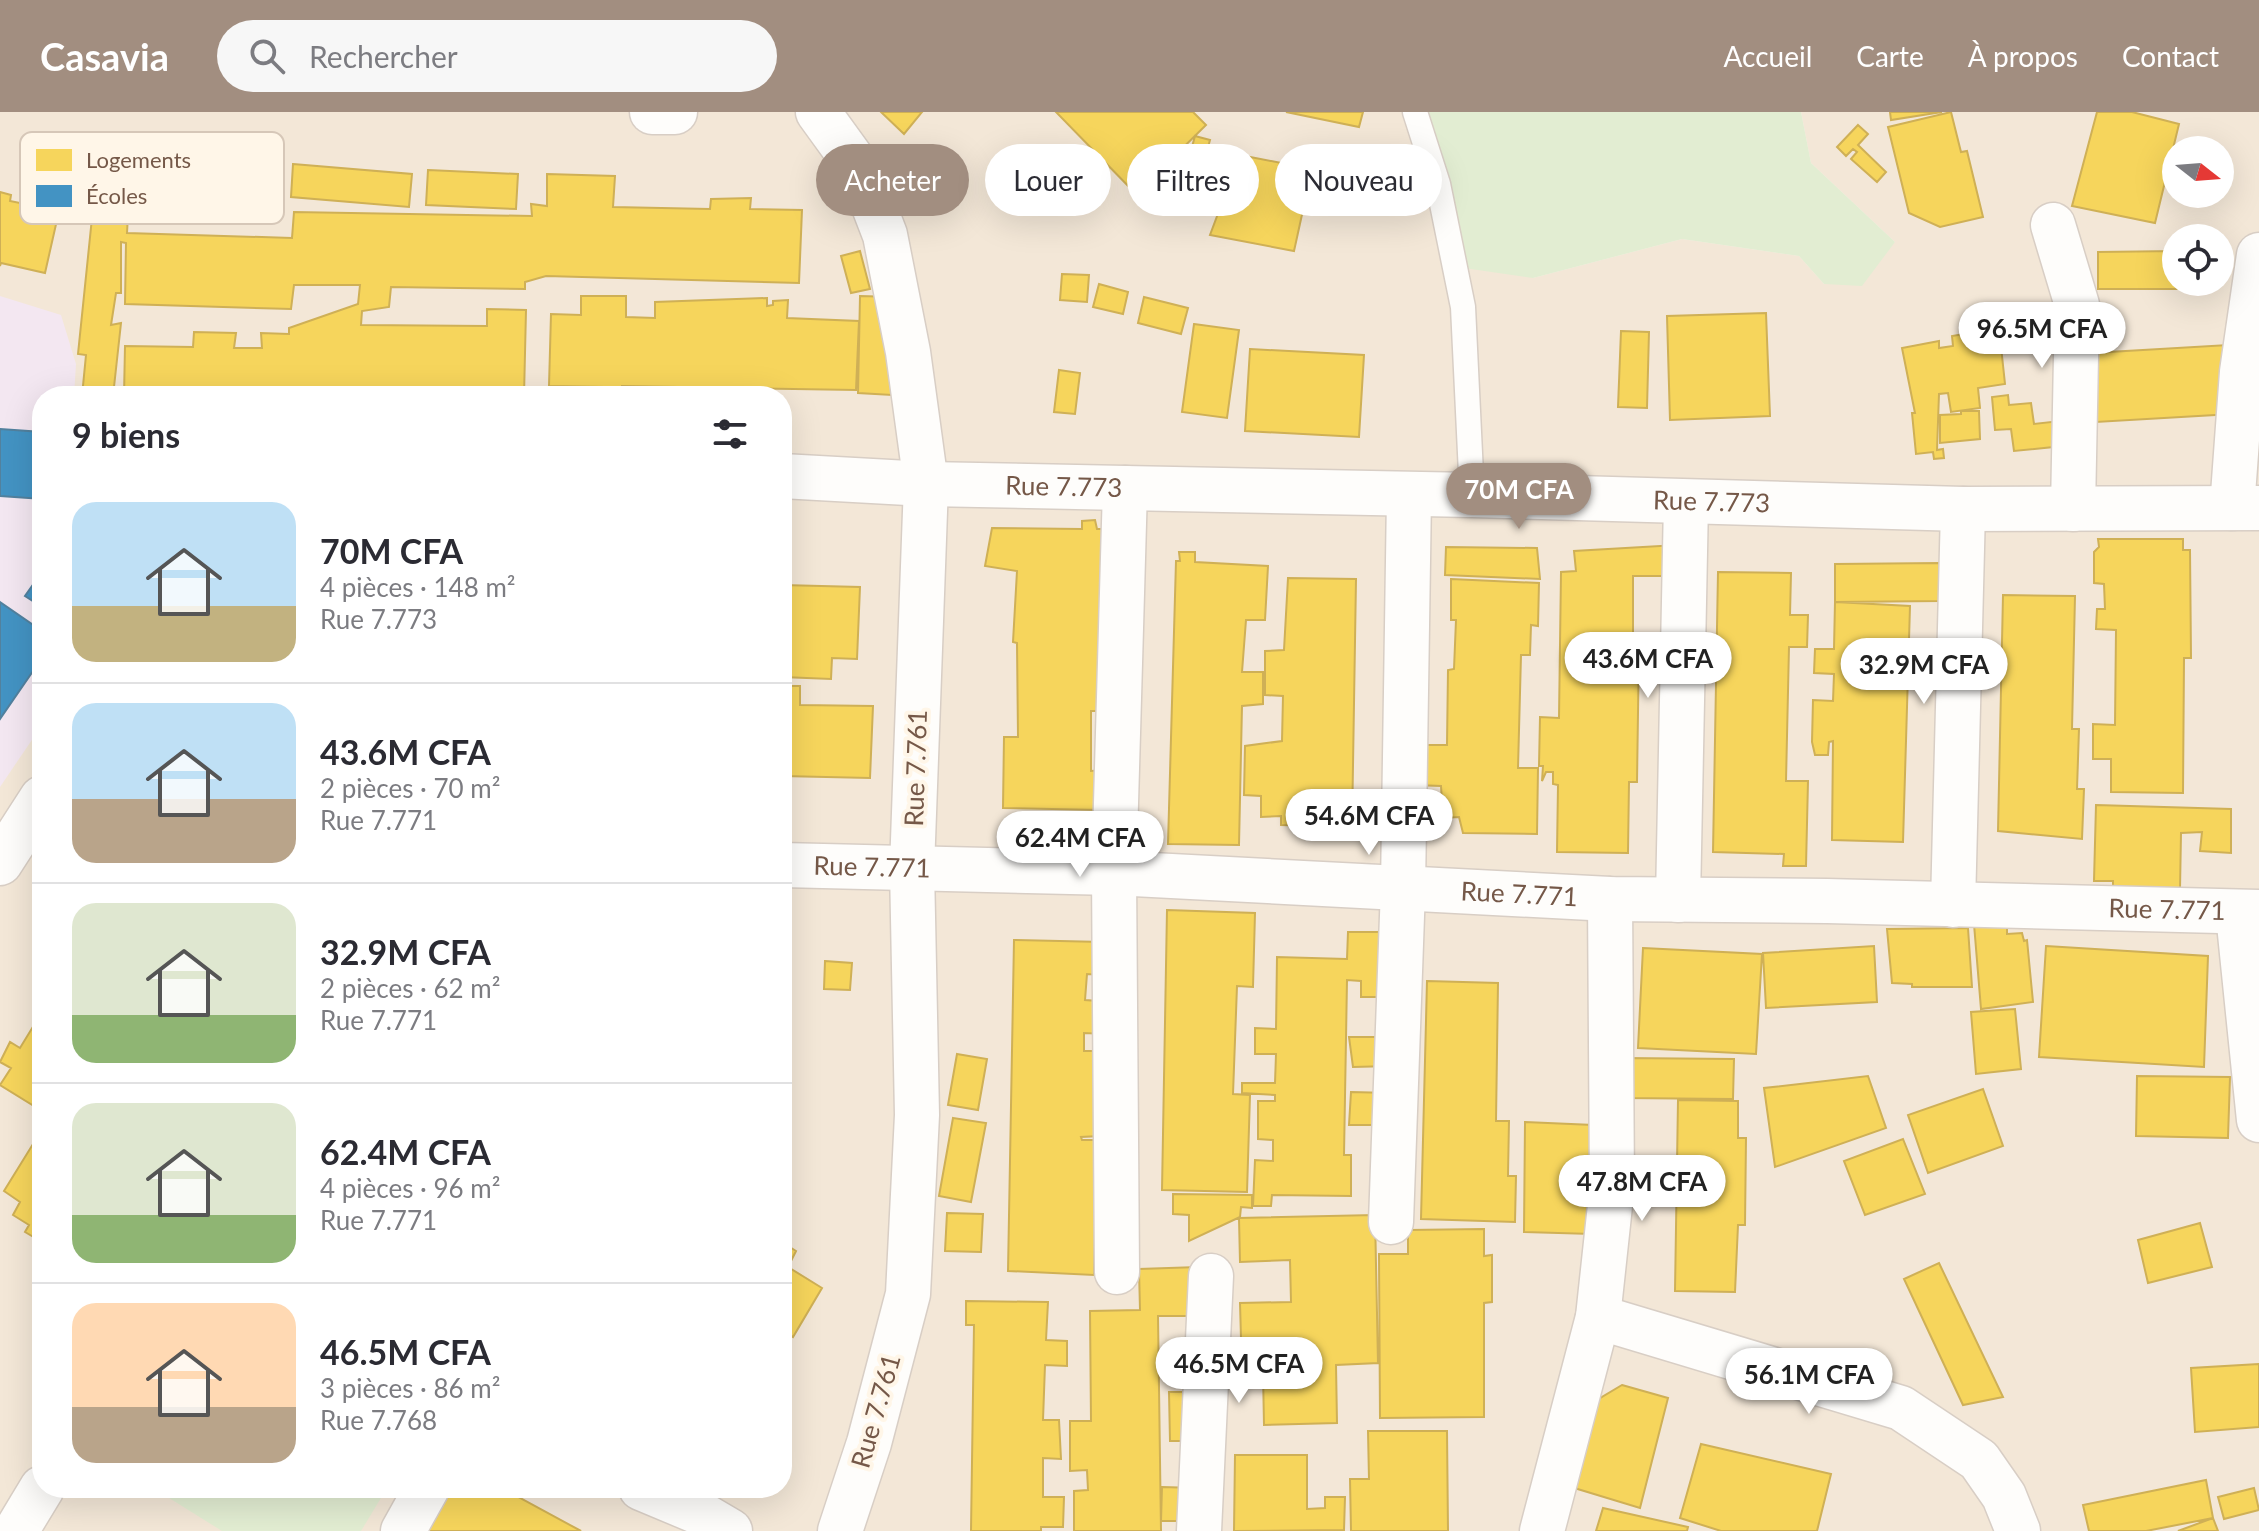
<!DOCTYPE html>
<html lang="fr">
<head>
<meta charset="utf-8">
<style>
  :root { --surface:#fff; --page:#f7f7f7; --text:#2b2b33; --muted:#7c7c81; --line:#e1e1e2; --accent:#a28e80 }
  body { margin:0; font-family:Lato,sans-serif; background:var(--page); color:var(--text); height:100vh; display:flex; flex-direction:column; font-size:30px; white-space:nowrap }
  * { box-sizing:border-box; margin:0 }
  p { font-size:26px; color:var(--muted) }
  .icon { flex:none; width:44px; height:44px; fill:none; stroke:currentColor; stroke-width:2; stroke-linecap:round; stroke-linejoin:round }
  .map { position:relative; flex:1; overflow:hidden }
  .sheet { position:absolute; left:32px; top:274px; width:760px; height:1112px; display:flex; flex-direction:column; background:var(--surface); border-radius:32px; box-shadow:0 8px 32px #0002 }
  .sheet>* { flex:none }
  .banner { position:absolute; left:816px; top:32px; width:760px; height:72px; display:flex; gap:16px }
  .needle { width:52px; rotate:107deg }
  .buttons { position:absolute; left:2162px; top:24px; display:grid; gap:16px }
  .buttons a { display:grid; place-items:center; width:72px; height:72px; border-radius:50%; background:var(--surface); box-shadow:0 8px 32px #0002; font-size:40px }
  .price { position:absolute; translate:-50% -68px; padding:0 18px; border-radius:28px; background:#fff; color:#222; font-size:26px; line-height:52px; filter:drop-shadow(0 2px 4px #0008) }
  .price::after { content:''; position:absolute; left:50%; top:48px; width:24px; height:18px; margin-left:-12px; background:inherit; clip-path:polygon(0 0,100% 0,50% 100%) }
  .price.selected { background:var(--accent); color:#fff }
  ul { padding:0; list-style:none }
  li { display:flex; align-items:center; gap:24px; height:200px; padding:0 40px }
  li+li { border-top:2px solid var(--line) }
  li span { display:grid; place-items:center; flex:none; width:224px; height:160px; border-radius:24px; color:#555 }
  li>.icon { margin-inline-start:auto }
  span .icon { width:96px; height:96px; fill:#fffc; stroke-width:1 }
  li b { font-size:34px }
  h2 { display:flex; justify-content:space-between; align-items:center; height:96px; padding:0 40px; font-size:34px }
  .tag { padding:0 28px; border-radius:36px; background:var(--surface); box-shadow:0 8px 32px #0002; font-size:28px; line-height:72px }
  .tag.selected { background:var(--accent); color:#fff }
  header { display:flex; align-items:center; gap:48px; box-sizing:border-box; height:112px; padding:0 40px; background:var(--accent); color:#fff }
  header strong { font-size:38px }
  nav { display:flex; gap:44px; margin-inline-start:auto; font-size:28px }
  .search { width:560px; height:72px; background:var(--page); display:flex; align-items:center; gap:20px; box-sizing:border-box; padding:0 28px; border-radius:44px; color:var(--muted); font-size:30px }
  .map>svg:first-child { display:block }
</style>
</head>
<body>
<header>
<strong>Casavia</strong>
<div class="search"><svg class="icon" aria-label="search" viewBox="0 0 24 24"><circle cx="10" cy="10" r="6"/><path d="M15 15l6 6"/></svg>Rechercher</div>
<nav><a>Accueil</a><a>Carte</a><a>À propos</a><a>Contact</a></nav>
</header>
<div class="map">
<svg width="2259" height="1419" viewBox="0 0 2259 1419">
  <rect width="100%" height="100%" fill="#f7f1e7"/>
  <path fill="#f3e7d7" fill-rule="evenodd" d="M 0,0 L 1427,0 L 1533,166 L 1682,127 L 1799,144 L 1824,172 L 1895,130 L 1811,51 L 1801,0 L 2259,0 L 2259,1419 L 0,1419 ZM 2176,38 L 2220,38 L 2220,82 L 2176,82 ZM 2176,126 L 2220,126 L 2220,170 L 2176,170 ZM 42,284 L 782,284 L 782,1376 L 42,1376 Z"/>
  <path fill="#f3e7f1" d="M 0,184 L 61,203 L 76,252 L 74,284 L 42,284 L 42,613 L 0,675 Z"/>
  <path fill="#e2edd2" d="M 1427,0 L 1801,0 L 1811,51 L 1895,130 L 1862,174 L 1824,172 L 1799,144 L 1682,127 L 1533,166 L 1457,155 L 1422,76 Z
    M 153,1376 L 387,1376 L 361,1419 L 222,1419 Z"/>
  <path fill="#f6d55c" stroke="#cfb056" stroke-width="2" d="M 881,0 L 922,0 L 904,22 Z
    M 1056,0 L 1193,0 L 1206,13 L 1136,82 Z
    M 1286,0 L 1363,0 L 1359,15 Z
    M 1890,0 L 1942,0 L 1891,8 Z
    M 1951,0 L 1961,40 L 1967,39 L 1983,105 L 1940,115 L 1909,101 L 1888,15 Z
    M 2097,0 L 2132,0 L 2179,12 L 2155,111 L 2072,94 Z
    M 1858,13 L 1868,22 L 1858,33 L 1886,60 L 1877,70 L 1851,47 L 1857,40 L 1853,37 L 1846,44 L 1837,35 Z
    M 1195,24 L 1210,28 L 1200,64 L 1185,60 Z
    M 1240,43 L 1312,57 L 1294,139 L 1210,123 Z
    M 293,52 L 412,62 L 409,95 L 291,85 Z
    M 428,58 L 518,62 L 516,97 L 426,93 Z
    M 547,62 L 615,64 L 613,95 L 710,97 L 711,87 L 751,86 L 750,97 L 802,98 L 799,171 L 546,164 L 525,170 L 525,177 L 391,175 L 389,195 L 362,199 L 361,213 L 487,214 L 487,197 L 526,198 L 524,284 L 124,284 L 125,234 L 193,235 L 194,220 L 236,221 L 234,236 L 262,236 L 261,221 L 289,222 L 289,216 L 358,192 L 360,173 L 294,173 L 291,197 L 125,192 L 126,131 L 121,130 L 121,181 L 116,181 L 111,213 L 121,211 L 113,284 L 82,284 L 86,243 L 78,242 L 96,67 L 130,66 L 127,121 L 292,126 L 294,100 L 532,104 L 531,92 L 547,94 Z
    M 0,80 L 11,83 L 10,89 L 59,99 L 45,161 L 1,151 L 0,154 Z
    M 860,139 L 870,177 L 851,181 L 841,144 Z
    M 2176,139 L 2176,170 L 2186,170 L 2186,177 L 2098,177 L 2098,140 Z
    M 1062,162 L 1089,163 L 1087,190 L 1060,188 Z
    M 1099,172 L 1128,180 L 1123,202 L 1093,195 Z
    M 581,184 L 626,184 L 626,205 L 655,206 L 655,190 L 767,186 L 767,194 L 773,193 L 773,189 L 788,188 L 787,206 L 859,209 L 856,278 L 622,274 L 622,284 L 605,284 L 604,275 L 549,274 L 551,202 L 581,203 Z
    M 860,184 L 894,185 L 892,283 L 858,281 Z
    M 1144,185 L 1188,196 L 1181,222 L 1138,211 Z
    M 1766,201 L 1770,304 L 1670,308 L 1667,204 Z
    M 1194,212 L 1239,218 L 1227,306 L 1182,300 Z
    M 1999,216 L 2005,272 L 1978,276 L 1980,296 L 1951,300 L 1948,281 L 1939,282 L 1937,338 L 1943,337 L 1944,346 L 1934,347 L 1933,340 L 1916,342 L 1912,301 L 1915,301 L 1902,236 L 1939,229 L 1939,236 L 1953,234 L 1952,224 Z
    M 1621,219 L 1649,220 L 1647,296 L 1618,295 Z
    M 2228,233 L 2232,302 L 2096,310 L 2092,241 Z
    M 1250,237 L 1364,243 L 1359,325 L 1245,319 Z
    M 1059,258 L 1080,261 L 1075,302 L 1054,300 Z
    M 2008,283 L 2009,293 L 2031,291 L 2034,312 L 2060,309 L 2063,334 L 2014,339 L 2011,317 L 1995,318 L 1992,285 Z
    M 1961,299 L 1979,299 L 1980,327 L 1940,331 L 1940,303 L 1961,302 Z
    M 1095,408 L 1097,417 L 1118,417 L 1113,599 L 1091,599 L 1091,659 L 1102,658 L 1100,698 L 1003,696 L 1004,625 L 1018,625 L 1017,531 L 1013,530 L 1017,459 L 985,454 L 992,416 L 1082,417 L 1082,409 Z
    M 2098,427 L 2183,427 L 2183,438 L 2190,438 L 2191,546 L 2184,546 L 2183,681 L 2111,680 L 2111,647 L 2093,647 L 2093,612 L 2115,613 L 2116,518 L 2096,517 L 2097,497 L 2105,497 L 2104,472 L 2094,471 L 2094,440 L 2099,435 Z
    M 1677,433 L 1676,464 L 1633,464 L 1633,532 L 1639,532 L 1637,670 L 1629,670 L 1628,741 L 1557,740 L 1558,673 L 1553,672 L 1553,660 L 1546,660 L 1542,669 L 1543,654 L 1539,654 L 1540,605 L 1559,606 L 1561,460 L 1576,459 L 1574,439 Z
    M 1446,435 L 1537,436 L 1540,467 L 1445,463 Z
    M 1179,440 L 1195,440 L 1195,450 L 1268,454 L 1265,508 L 1246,508 L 1242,560 L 1263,560 L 1263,592 L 1242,594 L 1239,733 L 1168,732 L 1176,449 L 1180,449 Z
    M 1940,451 L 1940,489 L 1835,490 L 1835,452 Z
    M 1718,460 L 1791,461 L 1790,503 L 1808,503 L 1807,535 L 1789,535 L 1786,669 L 1808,669 L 1806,754 L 1783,754 L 1784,742 L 1713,740 Z
    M 1288,466 L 1356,467 L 1352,715 L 1281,713 L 1281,704 L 1261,705 L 1261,684 L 1244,683 L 1245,634 L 1282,629 L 1283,584 L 1265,583 L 1265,539 L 1284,538 Z
    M 1451,467 L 1539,471 L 1538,514 L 1531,513 L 1530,543 L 1521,543 L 1518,656 L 1538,656 L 1537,722 L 1463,721 L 1459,705 L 1443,706 L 1441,674 L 1415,673 L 1415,633 L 1447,633 L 1448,558 L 1454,557 L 1456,508 L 1451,508 Z
    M 782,473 L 860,475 L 857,547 L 832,546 L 831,567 L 782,565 Z
    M 2003,483 L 2075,484 L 2072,617 L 2079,617 L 2077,677 L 2084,677 L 2082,727 L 1998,719 Z
    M 1835,490 L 1910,494 L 1903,730 L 1832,728 L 1833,629 L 1829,630 L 1828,643 L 1815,643 L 1812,630 L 1813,588 L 1833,589 L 1834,562 L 1814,561 L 1815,537 L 1834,537 Z
    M 782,574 L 800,574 L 800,593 L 873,594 L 870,666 L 782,664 Z
    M 2096,693 L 2231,697 L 2231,741 L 2200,739 L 2202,720 L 2181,721 L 2180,777 L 2113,775 L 2113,769 L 2094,769 Z
    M 1167,798 L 1255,801 L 1253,875 L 1237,874 L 1233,982 L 1250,983 L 1247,1080 L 1162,1078 Z
    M 1974,812 L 2007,813 L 2007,822 L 2022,821 L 2024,829 L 2027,828 L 2033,890 L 1981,897 Z
    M 1968,816 L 1972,875 L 1912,875 L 1912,872 L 1892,871 L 1887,817 Z
    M 1348,820 L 1390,820 L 1392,885 L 1361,885 L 1361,869 L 1347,868 L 1344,1043 L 1351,1043 L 1351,1084 L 1272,1083 L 1271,1094 L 1253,1094 L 1255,1048 L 1273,1049 L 1273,1028 L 1258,1027 L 1258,989 L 1275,989 L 1275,983 L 1242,981 L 1242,971 L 1275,971 L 1276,942 L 1255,942 L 1255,916 L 1276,917 L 1277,845 L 1347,847 Z
    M 1014,828 L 1103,830 L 1102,863 L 1087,862 L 1085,888 L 1113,890 L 1105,922 L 1084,921 L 1084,939 L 1110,939 L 1101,1024 L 1081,1025 L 1082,1028 L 1110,1028 L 1095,1114 L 1094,1163 L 1008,1159 Z
    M 1874,834 L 1877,890 L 1766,896 L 1763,841 Z
    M 2046,834 L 2208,844 L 2204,955 L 2039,945 Z
    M 1643,836 L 1762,842 L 1756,942 L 1638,936 Z
    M 825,849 L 852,851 L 850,878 L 824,877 Z
    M 1427,869 L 1498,871 L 1496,1009 L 1509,1009 L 1508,1064 L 1516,1064 L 1515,1110 L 1421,1107 Z
    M 2015,897 L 2021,957 L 1976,962 L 1971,900 Z
    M 42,900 L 42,999 L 0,973 L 11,956 L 0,950 L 10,930 L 20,936 Z
    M 1349,925 L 1391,925 L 1391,954 L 1353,955 Z
    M 957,942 L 987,947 L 978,998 L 948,993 Z
    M 1623,946 L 1734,947 L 1733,987 L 1622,986 Z
    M 1868,964 L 1886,1016 L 1775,1055 L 1764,976 Z
    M 2137,964 L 2230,965 L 2228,1026 L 2136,1024 Z
    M 1983,977 L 2003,1034 L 1928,1061 L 1908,1003 Z
    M 1351,980 L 1390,981 L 1387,1013 L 1349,1013 Z
    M 1678,988 L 1738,989 L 1738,1026 L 1746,1026 L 1745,1113 L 1738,1113 L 1735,1180 L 1675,1179 Z
    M 953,1006 L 986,1011 L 971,1090 L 939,1084 Z
    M 1525,1010 L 1593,1013 L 1592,1122 L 1524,1120 Z
    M 1903,1027 L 1925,1082 L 1865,1103 L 1844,1049 Z
    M 33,1032 L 42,1037 L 42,1130 L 25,1120 L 29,1113 L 13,1103 L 20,1090 L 4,1079 Z
    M 1173,1082 L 1252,1083 L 1252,1096 L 1241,1095 L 1240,1105 L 1189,1129 L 1189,1103 L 1173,1102 Z
    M 947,1101 L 983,1102 L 981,1140 L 945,1139 Z
    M 1375,1103 L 1378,1251 L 1336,1253 L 1337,1311 L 1264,1313 L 1263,1261 L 1242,1261 L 1240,1191 L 1291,1190 L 1290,1148 L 1240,1150 L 1239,1106 Z
    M 2200,1111 L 2212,1155 L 2148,1171 L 2138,1128 Z
    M 1484,1117 L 1484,1144 L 1492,1143 L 1492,1190 L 1484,1191 L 1484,1305 L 1380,1306 L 1379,1142 L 1408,1142 L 1408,1118 Z
    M 782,1130 L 796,1139 L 788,1155 L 822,1176 L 793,1225 L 782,1218 Z
    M 1939,1151 L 2003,1285 L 1963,1293 L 1904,1167 Z
    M 1198,1155 L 1199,1204 L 1158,1204 L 1161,1419 L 1074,1419 L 1074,1379 L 1088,1378 L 1087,1358 L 1070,1359 L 1070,1309 L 1091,1309 L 1090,1199 L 1140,1198 L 1139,1157 Z
    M 966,1189 L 1048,1190 L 1046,1228 L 1067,1229 L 1067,1254 L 1045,1253 L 1043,1308 L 1059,1308 L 1061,1347 L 1043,1346 L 1043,1385 L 1064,1385 L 1063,1415 L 1041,1415 L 1041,1419 L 971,1419 L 974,1213 L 966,1213 Z
    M 2259,1252 L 2259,1315 L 2195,1320 L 2191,1256 Z
    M 1622,1273 L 1668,1286 L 1640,1396 L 1571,1375 L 1592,1291 Z
    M 1169,1280 L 1200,1280 L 1200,1329 L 1170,1329 Z
    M 1368,1319 L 1447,1319 L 1448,1419 L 1351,1419 L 1350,1367 L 1369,1367 Z
    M 1701,1332 L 1831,1362 L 1817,1419 L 1721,1419 L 1680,1406 Z
    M 1235,1343 L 1307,1343 L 1307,1397 L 1325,1396 L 1325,1385 L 1345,1385 L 1344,1418 L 1234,1419 Z
    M 2206,1368 L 2213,1406 L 2146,1419 L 2089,1419 L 2083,1393 Z
    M 1162,1375 L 1196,1376 L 1195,1409 L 1161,1409 Z
    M 448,1376 L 502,1376 L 581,1419 L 425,1419 Z
    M 2254,1376 L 2259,1398 L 2224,1407 L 2218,1385 Z
    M 1603,1396 L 1688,1415 L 1687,1419 L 1596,1419 Z
    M 2213,1406 L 2218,1419 L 2178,1419 Z"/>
  <path fill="#4393c3" stroke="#52819e" stroke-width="2" d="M 0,317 L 42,320 L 42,387 L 0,384 Z
    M 42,460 L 42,495 L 25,484 Z
    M 0,490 L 42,519 L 42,546 L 0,607 Z"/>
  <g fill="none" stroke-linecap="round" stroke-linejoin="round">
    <g stroke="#d8cec5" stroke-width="27">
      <path id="service" d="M 1415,0 L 1438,72 L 1463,195 L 1472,383"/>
    </g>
    <g stroke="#d8cec5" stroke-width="47">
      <g id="minor">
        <path d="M 652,0 L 675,0"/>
        <path d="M 818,0 L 860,58 L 885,123 L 908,240 L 926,372 L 912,756 L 917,1003 L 908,1182 L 869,1331 L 840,1419"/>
        <path d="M 2053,113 L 2077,193 L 2073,397"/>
        <path id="s1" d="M 782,364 L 926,372 L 1472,383 L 1963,397 L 2259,396"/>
        <path d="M 2232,396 L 2242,260 L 2259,143"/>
        <path d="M 0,751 L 42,686"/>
        <path id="s2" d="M 782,753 L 1114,761 L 1610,787 L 1827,789 L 2259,800"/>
        <path d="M 1678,788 L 1686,390"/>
        <path d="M 1953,793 L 1963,397"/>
        <path d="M 2238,802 L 2259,1008"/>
        <path d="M 1391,1110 L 1403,776 L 1409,383"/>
        <path d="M 1117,1160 L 1114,761 L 1125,376"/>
        <path d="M 1598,1205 L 1901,1296 L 1979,1348 L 2004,1384 L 2018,1419"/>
        <path d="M 641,1376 L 696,1399 L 730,1419"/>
        <path d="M 16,1419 L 42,1376"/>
        <path d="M 403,1419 L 427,1376"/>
        <path d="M 1199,1419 L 1211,1164"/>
        <path d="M 1542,1419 L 1598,1205 L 1612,1075 L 1610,787"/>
      </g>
    </g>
    <use href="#service" stroke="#fefdfb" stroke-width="24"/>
    <use href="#minor" stroke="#fefdfb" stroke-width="44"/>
  </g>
  <g text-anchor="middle" stroke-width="8" stroke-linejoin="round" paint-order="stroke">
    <g font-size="26" fill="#755848" stroke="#fff6e8">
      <text dy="9" stroke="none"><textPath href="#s1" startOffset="282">Rue 7.773</textPath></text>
      <text dy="9" stroke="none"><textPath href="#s1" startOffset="930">Rue 7.773</textPath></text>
      <text transform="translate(916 656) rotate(-88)" y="9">Rue 7.761</text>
      <text dy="9" stroke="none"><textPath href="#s2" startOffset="90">Rue 7.771</textPath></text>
      <text dy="9" stroke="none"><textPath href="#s2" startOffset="738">Rue 7.771</textPath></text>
      <text dy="9" stroke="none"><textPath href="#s2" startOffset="1386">Rue 7.771</textPath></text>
      <text transform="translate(876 1299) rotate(-74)" y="9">Rue 7.761</text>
    </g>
  </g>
  <rect x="20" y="20" width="264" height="92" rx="12" fill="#fff6e8" stroke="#d6c7b8" stroke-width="2"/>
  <rect x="36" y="37" width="36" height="22" fill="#f6d55c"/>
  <rect x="36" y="73" width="36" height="22" fill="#4393c3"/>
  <g font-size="22" fill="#755848">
    <text x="86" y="56">Logements</text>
    <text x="86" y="92">Écoles</text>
  </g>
</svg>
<div class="buttons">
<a><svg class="needle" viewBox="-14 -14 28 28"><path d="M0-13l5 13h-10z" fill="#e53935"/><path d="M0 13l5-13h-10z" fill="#7c7c81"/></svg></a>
<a><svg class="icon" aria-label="locate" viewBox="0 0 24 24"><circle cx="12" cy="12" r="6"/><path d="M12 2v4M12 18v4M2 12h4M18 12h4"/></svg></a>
</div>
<b class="price" style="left:2042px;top:258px">96.5M CFA</b>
<b class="price selected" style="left:1519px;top:419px">70M CFA</b>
<b class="price" style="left:1648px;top:588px">43.6M CFA</b>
<b class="price" style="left:1924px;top:594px">32.9M CFA</b>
<b class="price" style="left:1369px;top:745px">54.6M CFA</b>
<b class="price" style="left:1080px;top:767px">62.4M CFA</b>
<b class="price" style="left:1642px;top:1111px">47.8M CFA</b>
<b class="price" style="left:1239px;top:1293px">46.5M CFA</b>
<b class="price" style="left:1809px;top:1304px">56.1M CFA</b>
<div class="banner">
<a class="tag selected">Acheter</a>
<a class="tag">Louer</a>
<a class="tag">Filtres</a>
<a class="tag">Nouveau</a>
</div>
<section class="sheet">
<h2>9 biens<svg class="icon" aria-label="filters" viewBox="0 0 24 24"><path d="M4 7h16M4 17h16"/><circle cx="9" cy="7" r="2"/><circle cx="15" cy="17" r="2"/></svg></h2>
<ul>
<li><span style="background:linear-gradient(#bfe0f5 65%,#c2b280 0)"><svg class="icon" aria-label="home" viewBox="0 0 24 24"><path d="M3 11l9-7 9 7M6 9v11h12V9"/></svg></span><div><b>70M CFA</b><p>4 pièces · 148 m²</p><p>Rue 7.773</p></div></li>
<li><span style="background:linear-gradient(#bfe0f5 60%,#b9a48a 0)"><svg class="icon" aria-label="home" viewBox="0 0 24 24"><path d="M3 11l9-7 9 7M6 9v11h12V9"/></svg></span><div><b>43.6M CFA</b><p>2 pièces · 70 m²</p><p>Rue 7.771</p></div></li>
<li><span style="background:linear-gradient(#dfe7d0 70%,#8fb573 0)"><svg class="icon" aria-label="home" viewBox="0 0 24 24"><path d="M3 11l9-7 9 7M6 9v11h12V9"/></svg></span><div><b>32.9M CFA</b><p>2 pièces · 62 m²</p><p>Rue 7.771</p></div></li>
<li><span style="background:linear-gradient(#dfe7d0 70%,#8fb573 0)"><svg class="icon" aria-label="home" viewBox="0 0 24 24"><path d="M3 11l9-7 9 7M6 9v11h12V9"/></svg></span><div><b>62.4M CFA</b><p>4 pièces · 96 m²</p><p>Rue 7.771</p></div></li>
<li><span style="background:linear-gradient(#ffd9b3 65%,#b9a48a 0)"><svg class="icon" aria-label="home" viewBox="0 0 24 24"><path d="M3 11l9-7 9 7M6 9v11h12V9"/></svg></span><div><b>46.5M CFA</b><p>3 pièces · 86 m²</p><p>Rue 7.768</p></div></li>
</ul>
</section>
</div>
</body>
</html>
